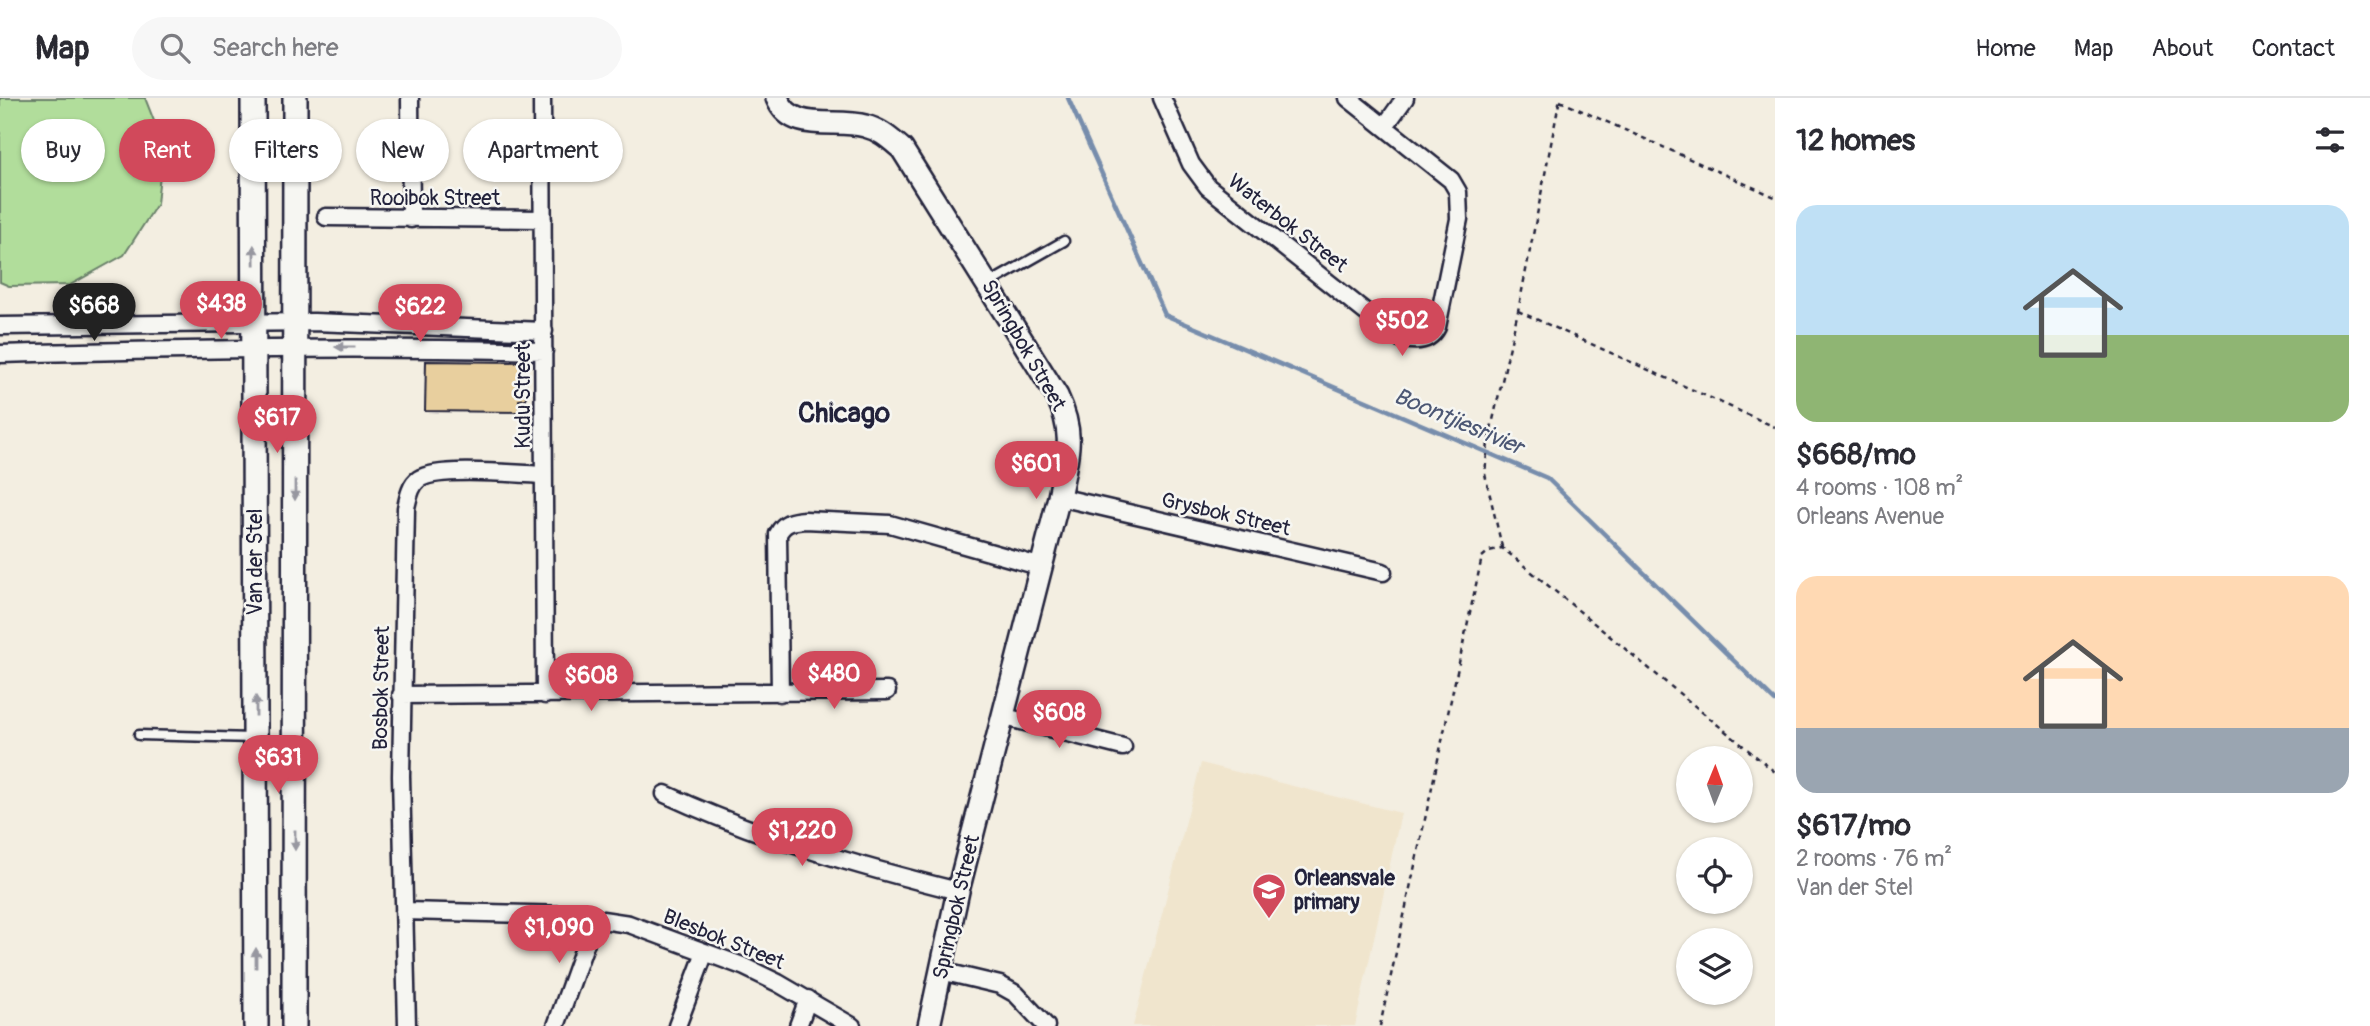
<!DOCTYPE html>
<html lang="en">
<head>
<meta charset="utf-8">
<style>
  :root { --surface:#fff; --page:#f7f7f7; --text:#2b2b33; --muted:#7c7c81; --line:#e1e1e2; --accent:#d1495b }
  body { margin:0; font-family:Pangolin,sans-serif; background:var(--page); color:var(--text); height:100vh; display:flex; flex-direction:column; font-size:26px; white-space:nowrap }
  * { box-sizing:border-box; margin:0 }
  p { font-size:23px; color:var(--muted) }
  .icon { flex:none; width:38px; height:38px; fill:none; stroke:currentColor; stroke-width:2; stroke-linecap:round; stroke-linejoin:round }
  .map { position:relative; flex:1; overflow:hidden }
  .details { display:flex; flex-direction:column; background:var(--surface); width:595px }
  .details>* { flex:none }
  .hud { position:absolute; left:21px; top:21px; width:665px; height:63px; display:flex; gap:14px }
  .needle { width:46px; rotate:1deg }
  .buttons { position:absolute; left:1676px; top:648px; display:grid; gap:14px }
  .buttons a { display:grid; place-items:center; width:77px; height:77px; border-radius:50%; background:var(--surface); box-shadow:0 2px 5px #0004; font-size:35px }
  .price { position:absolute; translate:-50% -60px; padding:0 16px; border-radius:24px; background:var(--accent); color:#fff; font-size:23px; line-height:46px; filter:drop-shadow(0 2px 4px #0008) }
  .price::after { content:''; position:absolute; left:50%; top:42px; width:21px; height:16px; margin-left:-10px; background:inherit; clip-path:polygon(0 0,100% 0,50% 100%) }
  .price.active { background:#222; color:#fff }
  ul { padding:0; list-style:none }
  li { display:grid; align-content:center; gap:14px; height:371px; padding:0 21px }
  li span { display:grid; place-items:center; height:217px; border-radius:21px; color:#555 }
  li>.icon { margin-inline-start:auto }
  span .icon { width:126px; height:126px; fill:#fffc; stroke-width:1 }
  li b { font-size:30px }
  h2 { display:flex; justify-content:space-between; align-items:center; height:84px; padding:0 21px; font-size:30px }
  .chip { padding:0 24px; border-radius:32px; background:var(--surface); box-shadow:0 2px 5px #0004; font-size:24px; line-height:63px }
  .chip.active { background:var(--accent); color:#fff }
  header { display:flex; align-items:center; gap:42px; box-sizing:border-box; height:98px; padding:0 35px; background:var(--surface); border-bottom:2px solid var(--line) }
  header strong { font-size:33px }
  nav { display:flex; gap:38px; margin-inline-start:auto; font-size:24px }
  .search { width:490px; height:63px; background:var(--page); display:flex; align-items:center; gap:18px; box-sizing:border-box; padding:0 24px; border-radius:38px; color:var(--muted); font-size:26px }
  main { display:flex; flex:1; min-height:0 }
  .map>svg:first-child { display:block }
</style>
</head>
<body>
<header>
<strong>Map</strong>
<div class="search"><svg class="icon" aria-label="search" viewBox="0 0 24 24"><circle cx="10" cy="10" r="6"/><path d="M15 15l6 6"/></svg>Search here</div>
<nav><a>Home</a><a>Map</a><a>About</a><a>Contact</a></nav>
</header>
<main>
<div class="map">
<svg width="1775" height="928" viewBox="0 0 1775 928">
  <rect width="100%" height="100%" fill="#f3eee1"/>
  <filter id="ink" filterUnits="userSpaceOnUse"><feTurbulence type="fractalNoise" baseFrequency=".0143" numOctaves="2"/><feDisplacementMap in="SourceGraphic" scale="14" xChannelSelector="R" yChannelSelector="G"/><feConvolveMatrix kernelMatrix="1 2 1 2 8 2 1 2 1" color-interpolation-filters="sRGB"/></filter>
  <g filter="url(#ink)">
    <path fill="#f0e5cd" d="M 1201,665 L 1401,715 L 1355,928 L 1133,928 Z"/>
    <path fill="#b1dd9b" stroke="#6a806b" stroke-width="2" d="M 0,0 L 145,0 L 163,46 L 157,106 L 124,157 L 70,187 L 9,188 L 0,184 Z"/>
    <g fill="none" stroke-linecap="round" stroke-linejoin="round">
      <path stroke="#778dac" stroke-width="4.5" d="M 1068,0 L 1165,217 L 1547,380 L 1775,603"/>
    </g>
    <path fill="#e8cf9e" stroke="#22223b" stroke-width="2" d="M 426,263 L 525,264 L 526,301 L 519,302 L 520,314 L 425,313 Z"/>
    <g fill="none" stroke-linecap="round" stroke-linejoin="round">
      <g stroke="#22223b" stroke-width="13">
        <path id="service" d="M 988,186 L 1064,143
          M 139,637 L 253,640"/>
      </g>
      <g stroke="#22223b" stroke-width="21">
        <path id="minor" d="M 410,0 L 411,121
          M 542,0 L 545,597
          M 1162,0 L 1191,66 L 1208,89 L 1397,239 C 1413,244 1429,245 1437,229 L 1459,121 L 1458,94 L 1451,82 L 1348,0
          M 1385,28 L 1405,0
          M 326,119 L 543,121
          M 0,228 L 314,224 L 544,233
          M 0,256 C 182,251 362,248 544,253
          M 1059,399 L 1383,474
          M 780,595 L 778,436 C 784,424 792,423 805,422 L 890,426 L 1042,469
          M 401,597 L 887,593
          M 1005,619 L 1123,649
          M 665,696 C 760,740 857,768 958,793
          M 404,813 L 569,817 L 629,826 L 745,869 L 778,885 L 852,928
          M 941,873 L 1000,887 L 1016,896 L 1046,928
          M 407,928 L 401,678 L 406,410 C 408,401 410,387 419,381 C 438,368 518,376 543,377
          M 556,928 L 595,819
          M 677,928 L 705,854
          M 798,928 L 808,901"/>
      </g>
      <g stroke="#22223b" stroke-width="26">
        <path id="tertiary" d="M 777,0 C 792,37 836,19 865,28 C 881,32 890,41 902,51 L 1057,298 C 1076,338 1067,358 1059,399 L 958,793 L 929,928"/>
      </g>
      <g stroke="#22223b" stroke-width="28">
        <path id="secondary" d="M 253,0 L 256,928
          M 294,928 L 295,0"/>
      </g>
      <path stroke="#22223b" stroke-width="2.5" stroke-dasharray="5 5" stroke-linecap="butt" d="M 1560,3 L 1775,99
        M 1518,213 L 1775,329
        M 1502,449 L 1485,376 L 1488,344 L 1518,213 L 1560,0
        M 1380,928 L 1482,459 L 1489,453 L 1502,450 L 1511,457 L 1775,674"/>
      <use href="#service" stroke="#f6f6f2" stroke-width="8"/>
      <use href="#minor" stroke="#f6f6f2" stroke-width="16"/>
      <use href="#tertiary" stroke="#f6f6f2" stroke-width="21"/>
      <use href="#secondary" stroke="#f6f6f2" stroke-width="23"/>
    </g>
    <defs><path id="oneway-solid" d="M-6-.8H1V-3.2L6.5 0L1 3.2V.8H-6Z" transform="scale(1.75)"/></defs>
    <g fill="#9797a0">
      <use href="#oneway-solid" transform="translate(254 157) rotate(-91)"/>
      <use href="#oneway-solid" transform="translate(345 249) rotate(180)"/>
      <use href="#oneway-solid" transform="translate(295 392) rotate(90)"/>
      <use href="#oneway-solid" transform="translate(256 608) rotate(-90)"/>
      <use href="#oneway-solid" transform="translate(295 742) rotate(90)"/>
      <use href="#oneway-solid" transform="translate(256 860) rotate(-90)"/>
    </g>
  </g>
  <defs>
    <g id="school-pin" transform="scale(1.75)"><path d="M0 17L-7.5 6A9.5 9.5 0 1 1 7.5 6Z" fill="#d1495b" stroke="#f6f6f2"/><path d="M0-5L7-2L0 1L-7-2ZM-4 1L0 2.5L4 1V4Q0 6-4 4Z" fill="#fff"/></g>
  </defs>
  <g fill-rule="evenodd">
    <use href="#school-pin" x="1269" y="792"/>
  </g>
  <g text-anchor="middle" stroke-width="5" stroke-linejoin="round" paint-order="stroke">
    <g font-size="21" fill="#22223b" stroke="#f6f6f2">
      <text x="435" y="107">Rooibok Street</text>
      <text transform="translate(1288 125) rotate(38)" y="7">Waterbok Street</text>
      <text transform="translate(1024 247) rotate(60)" y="7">Springbok Street</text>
      <text transform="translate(523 298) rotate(-90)" y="7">Kudu Street</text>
      <text transform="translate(1226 416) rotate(13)" y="7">Grysbok Street</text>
      <text transform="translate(255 464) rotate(-90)" y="7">Van der Stel</text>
      <text transform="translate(381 590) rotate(-89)" y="7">Bosbok Street</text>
      <text transform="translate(956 809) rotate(-77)" y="7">Springbok Street</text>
      <text transform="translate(724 841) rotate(22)" y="7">Blesbok Street</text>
    </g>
    <g font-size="21" font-weight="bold" fill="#22223b" stroke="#f6f6f2" text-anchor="start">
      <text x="1294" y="787">Orleansvale<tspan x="1294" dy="24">primary</tspan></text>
    </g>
    <g font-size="23" font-style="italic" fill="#4c5774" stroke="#f6f6f2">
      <text transform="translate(1459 323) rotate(23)" y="8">Boontjiesrivier</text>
    </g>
    <g font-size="28" font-weight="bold" fill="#22223b" stroke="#f6f6f2">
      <text x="844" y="324">Chicago</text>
    </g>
  </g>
</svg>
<div class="buttons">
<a><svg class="needle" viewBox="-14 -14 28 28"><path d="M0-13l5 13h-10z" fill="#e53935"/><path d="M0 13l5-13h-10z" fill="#7c7c81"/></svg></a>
<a><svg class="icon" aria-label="locate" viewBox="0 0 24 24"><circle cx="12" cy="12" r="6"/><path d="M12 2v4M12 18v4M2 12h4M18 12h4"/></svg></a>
<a><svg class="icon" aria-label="layers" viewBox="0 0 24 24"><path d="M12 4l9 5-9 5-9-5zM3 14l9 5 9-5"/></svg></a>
</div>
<b class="price" style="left:221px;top:243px">$438</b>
<b class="price active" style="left:94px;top:245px">$668</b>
<b class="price" style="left:420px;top:246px">$622</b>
<b class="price" style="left:1402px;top:260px">$502</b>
<b class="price" style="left:277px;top:357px">$617</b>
<b class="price" style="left:1036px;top:403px">$601</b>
<b class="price" style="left:834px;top:613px">$480</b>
<b class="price" style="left:591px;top:615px">$608</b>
<b class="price" style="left:1059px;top:652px">$608</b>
<b class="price" style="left:278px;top:697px">$631</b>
<b class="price" style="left:802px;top:770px">$1,220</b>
<b class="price" style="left:559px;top:867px">$1,090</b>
<div class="hud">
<a class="chip">Buy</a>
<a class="chip active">Rent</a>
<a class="chip">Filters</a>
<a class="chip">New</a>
<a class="chip">Apartment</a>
</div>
</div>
<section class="details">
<h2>12 homes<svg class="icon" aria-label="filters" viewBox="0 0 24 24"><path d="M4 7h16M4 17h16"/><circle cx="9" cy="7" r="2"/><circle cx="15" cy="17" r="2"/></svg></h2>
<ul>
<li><span style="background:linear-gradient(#bfe0f5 60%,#8fb573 0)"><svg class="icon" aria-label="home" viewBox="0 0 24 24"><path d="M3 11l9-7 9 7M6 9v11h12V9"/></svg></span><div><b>$668/mo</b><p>4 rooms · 108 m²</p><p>Orleans Avenue</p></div></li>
<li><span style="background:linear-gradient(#ffd9b3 70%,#9aa5b1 0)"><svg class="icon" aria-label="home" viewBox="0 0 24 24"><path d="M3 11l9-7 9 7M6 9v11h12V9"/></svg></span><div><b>$617/mo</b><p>2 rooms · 76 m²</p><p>Van der Stel</p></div></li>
</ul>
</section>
</main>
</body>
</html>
